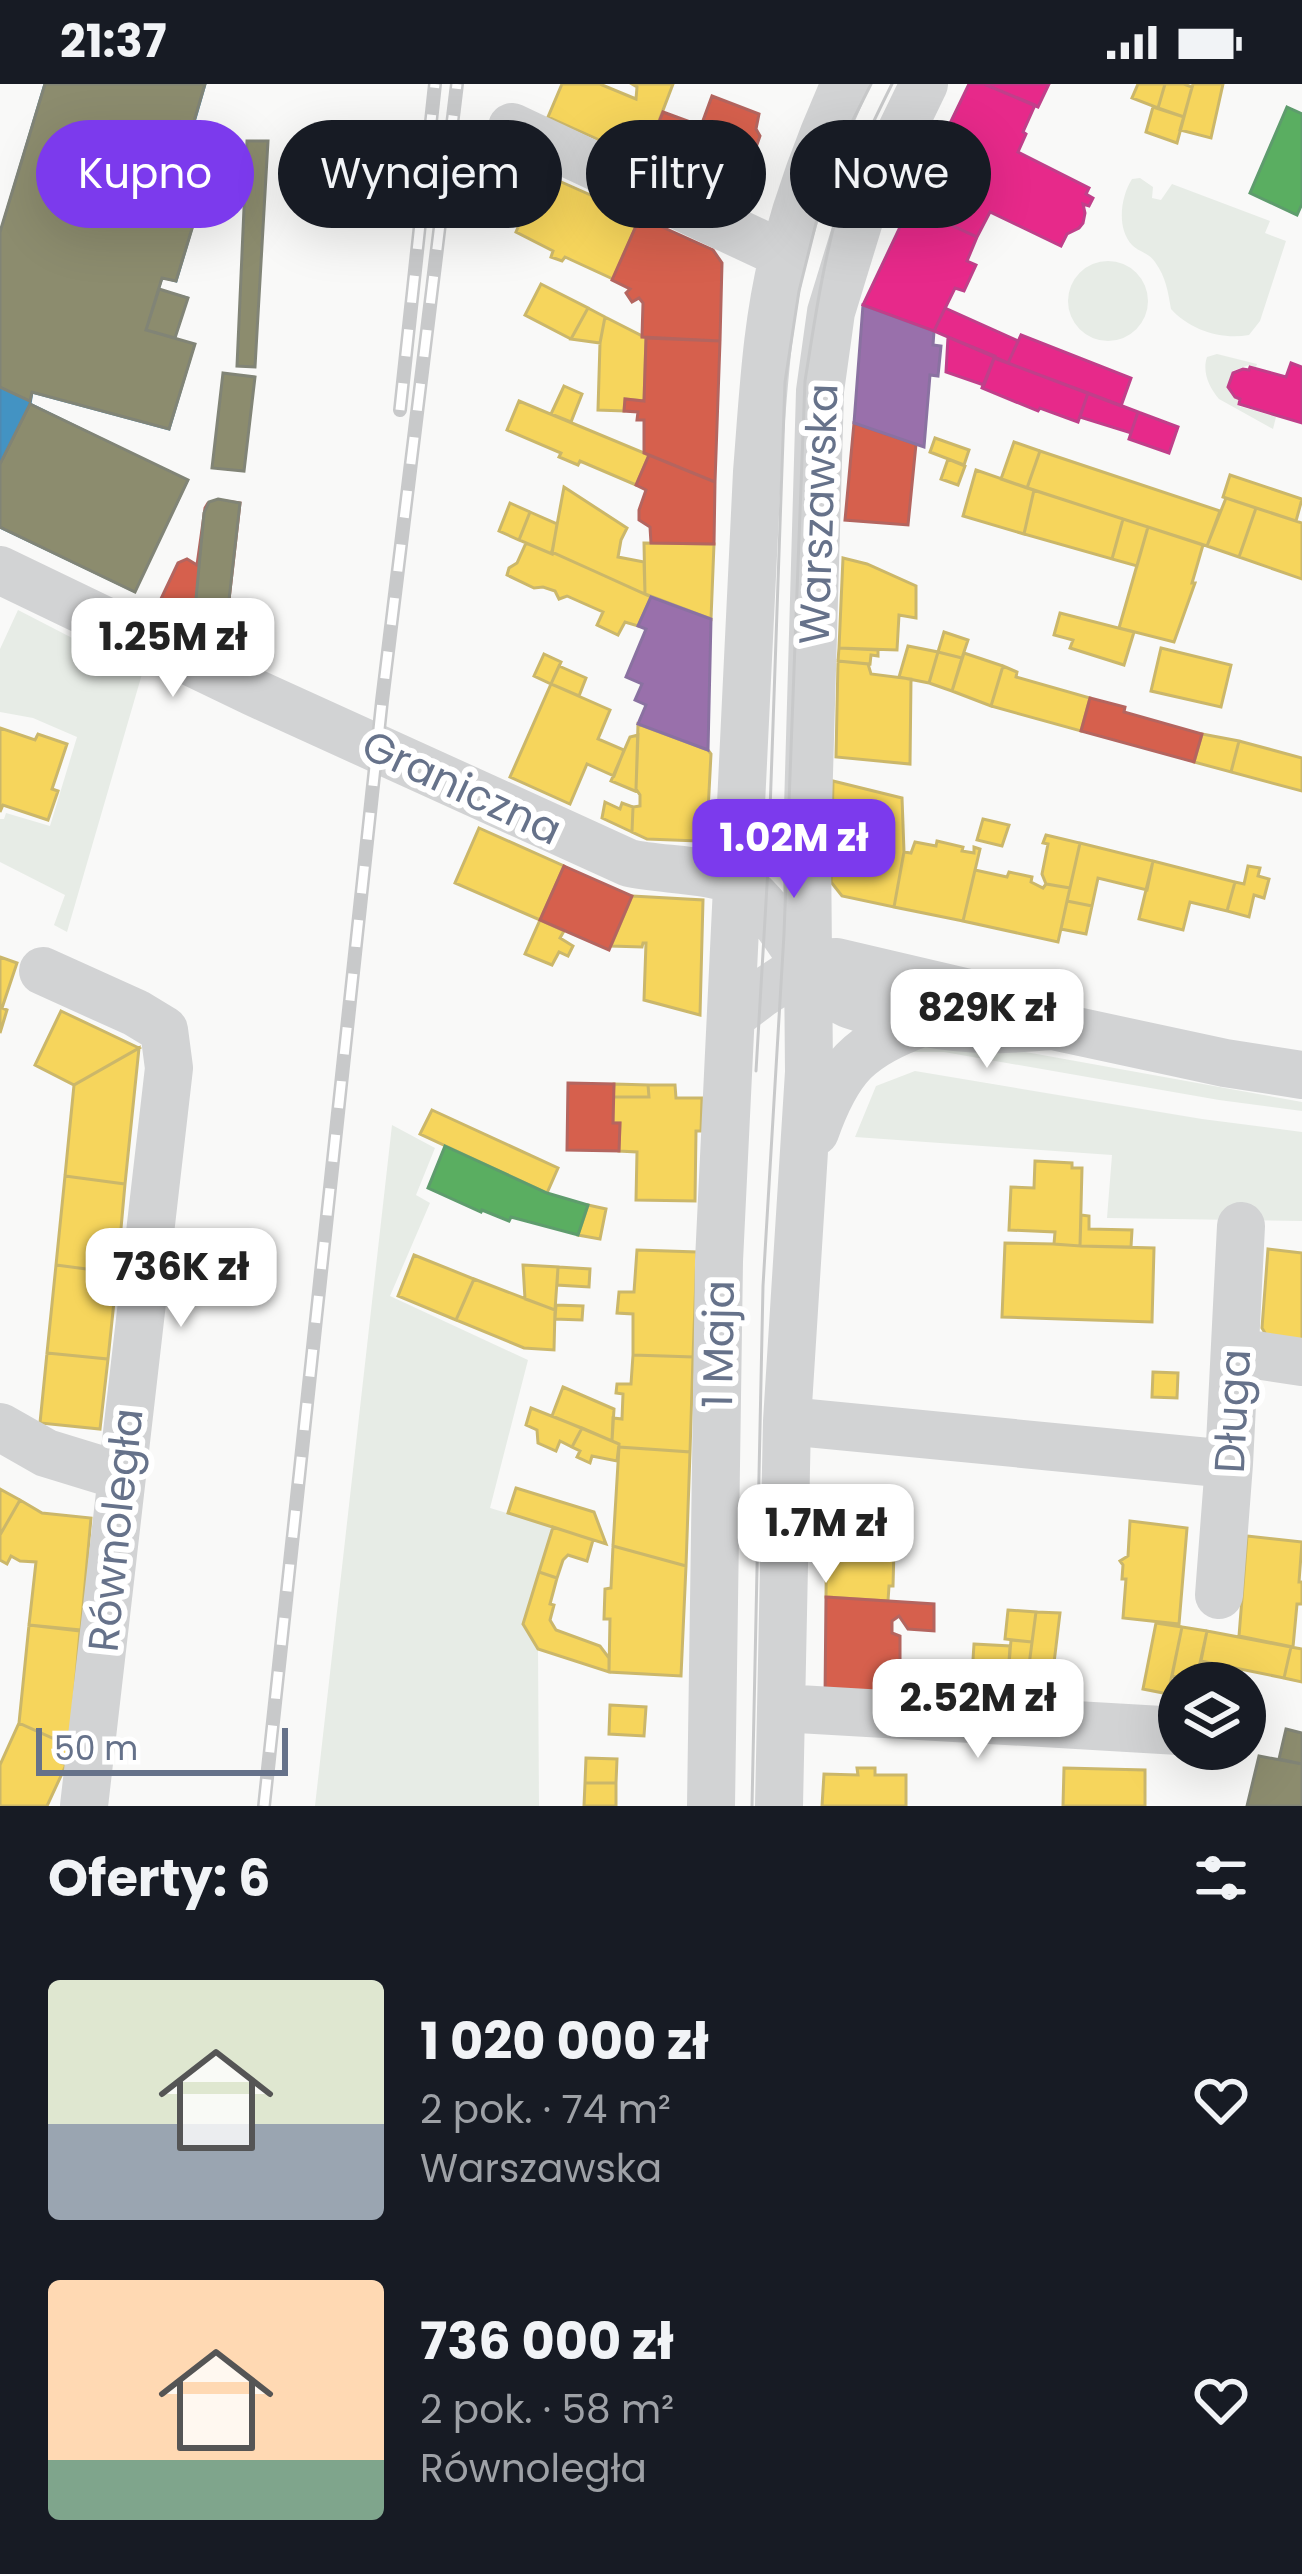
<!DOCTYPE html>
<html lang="pl">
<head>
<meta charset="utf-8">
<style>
  :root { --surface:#171b24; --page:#20242c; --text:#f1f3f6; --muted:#9ea1a6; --accent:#7c3aed }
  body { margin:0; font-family:Poppins,sans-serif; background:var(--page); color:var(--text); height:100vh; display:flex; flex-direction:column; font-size:45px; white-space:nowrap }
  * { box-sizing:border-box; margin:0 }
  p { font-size:39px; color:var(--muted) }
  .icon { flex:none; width:66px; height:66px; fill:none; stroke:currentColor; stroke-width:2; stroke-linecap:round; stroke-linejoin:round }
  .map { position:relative; height:1722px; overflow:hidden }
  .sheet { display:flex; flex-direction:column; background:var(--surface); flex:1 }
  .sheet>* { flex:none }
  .hud { position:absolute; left:36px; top:36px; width:1230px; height:108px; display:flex; gap:24px }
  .fabs { position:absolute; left:1158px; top:1578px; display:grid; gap:24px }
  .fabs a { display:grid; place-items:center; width:108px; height:108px; border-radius:50%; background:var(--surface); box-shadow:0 12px 48px #0002; font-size:60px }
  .scale { position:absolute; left:36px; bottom:30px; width:252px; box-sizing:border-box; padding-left:12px; border:6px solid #66728a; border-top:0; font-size:33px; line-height:42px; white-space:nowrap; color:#66728a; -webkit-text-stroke:9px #fff; paint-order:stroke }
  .price { position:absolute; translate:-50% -102px; padding:0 27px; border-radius:24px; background:#fff; color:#222; font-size:39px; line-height:78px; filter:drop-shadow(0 3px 6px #0008) }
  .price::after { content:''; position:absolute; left:50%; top:72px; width:36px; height:27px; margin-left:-18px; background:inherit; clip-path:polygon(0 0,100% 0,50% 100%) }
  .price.on { background:var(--accent); color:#fff }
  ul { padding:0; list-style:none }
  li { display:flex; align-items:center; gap:36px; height:300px; padding:0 48px }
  li span { display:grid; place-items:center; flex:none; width:336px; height:240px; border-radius:12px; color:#555 }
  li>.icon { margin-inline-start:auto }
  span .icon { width:144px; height:144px; fill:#fffc; stroke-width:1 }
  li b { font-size:51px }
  h2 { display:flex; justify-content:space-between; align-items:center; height:144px; padding:0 48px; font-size:51px }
  .chip { padding:0 42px; border-radius:54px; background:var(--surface); box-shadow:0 12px 48px #0002; font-size:42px; line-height:108px }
  .chip.on { background:var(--accent); color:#fff }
  .status { display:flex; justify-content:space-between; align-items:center; height:84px; padding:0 60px; background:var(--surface); direction:ltr }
  .status svg { height:33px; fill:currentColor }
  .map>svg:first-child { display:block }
</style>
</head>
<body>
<div class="status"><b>21:37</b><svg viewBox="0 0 49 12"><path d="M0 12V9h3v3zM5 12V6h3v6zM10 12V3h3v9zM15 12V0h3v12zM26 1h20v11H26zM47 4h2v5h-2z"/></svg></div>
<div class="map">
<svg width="1302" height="1722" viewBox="0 0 1302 1722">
  <rect width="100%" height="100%" fill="#f9f9f8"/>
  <path fill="#e7ece6" d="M 1140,94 L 1153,103 L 1152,114 L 1161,116 L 1172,100 L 1270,137 L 1265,149 L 1286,157 L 1260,237 L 1249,251 C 1221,256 1190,246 1171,225 C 1168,208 1166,193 1155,178 C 1149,169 1139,168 1132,161 C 1116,144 1121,112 1132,95 Z
    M1068 217a40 40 0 1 1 80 0a40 40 0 1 1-80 0Z
    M 1217,270 L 1257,280 L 1256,283 L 1249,281 L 1232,287 L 1227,304 L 1233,313 L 1238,316 L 1238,322 L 1276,333 L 1273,345 L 1219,315 C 1209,303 1202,288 1207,273 Z
    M 18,526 L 142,590 L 67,848 L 54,841 L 65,811 L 0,778 L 0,735 L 4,735 L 6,729 L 50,742 L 77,653 L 33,634 L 0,628 L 0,565 Z
    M 953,955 L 1302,1018 L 1302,1027 L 1219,1016 L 944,968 L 902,968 Z
    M 915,987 L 1202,1035 L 1302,1048 L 1302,1137 L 1107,1134 L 1112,1071 L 855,1053 L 876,1002 Z
    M 392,1041 L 435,1064 L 416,1111 L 430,1119 L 390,1212 L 528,1276 L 490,1424 L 553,1443 L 523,1540 L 538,1565 L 539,1722 L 315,1722 Z"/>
  <path fill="#f6d55c" stroke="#cbb76a" stroke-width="3" d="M 562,0 L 600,0 L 636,15 L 637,3 L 632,0 L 673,0 L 644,76 L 548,33 Z
    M 1138,0 L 1165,0 L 1158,24 L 1132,14 Z
    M 1165,0 L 1184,0 L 1192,3 L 1184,33 L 1158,24 Z
    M 1193,0 L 1223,0 L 1211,54 L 1180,46 Z
    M 1153,23 L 1184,33 L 1177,59 L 1146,48 Z
    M 541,89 L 640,133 L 613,195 L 565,173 L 562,177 L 551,173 L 553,167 L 516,148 Z
    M 541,200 L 588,224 L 571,255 L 525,231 Z
    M 588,224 L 605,233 L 600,259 L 571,255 Z
    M 605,233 L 646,254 L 644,317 L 625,315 L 624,327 L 598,326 L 600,259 Z
    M 564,302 L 582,310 L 571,338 L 551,330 Z
    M 519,317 L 649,371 L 636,401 L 580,377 L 578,381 L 559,373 L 561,369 L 507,346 Z
    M 935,354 L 969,366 L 964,381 L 930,368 Z
    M 1014,358 L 1040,367 L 1027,404 L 1001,395 Z
    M 1040,367 L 1220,427 L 1207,462 L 1027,404 Z
    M 948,375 L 965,382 L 958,401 L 941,395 Z
    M 976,386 L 1034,406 L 1024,450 L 963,432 Z
    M 1230,391 L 1302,415 L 1296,437 L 1223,413 Z
    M 564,403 L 627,444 L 621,456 L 618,473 L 644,478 L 645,510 L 552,468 Z
    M 1034,406 L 1123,435 L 1112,475 L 1024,450 Z
    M 1226,414 L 1256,424 L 1239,473 L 1207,462 Z
    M 510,419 L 530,428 L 519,456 L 499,447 Z
    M 1256,424 L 1302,439 L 1302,495 L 1239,473 Z
    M 530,428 L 557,440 L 552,470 L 519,456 Z
    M 1123,435 L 1148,443 L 1137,482 L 1112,475 Z
    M 1148,443 L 1203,461 L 1192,499 L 1195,499 L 1174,558 L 1119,544 Z
    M 526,459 L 552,470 L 552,468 L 651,513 L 638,542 L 625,538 L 618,551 L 597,541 L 603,528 L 567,512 L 559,515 L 555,507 L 543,503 L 534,504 L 507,491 L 509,484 L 517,479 Z
    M 644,459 L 714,460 L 711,535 L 645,510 Z
    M 843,474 L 867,480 L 916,502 L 916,534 L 899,531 L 897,566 L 839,564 Z
    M 1060,529 L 1134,548 L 1124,581 L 1070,564 L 1073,556 L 1054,551 Z
    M 944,548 L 968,556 L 962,574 L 938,568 Z
    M 908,562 L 938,568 L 929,599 L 899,593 Z
    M 839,564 L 878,566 L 878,572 L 871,571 L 870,580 L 838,577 Z
    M 1161,564 L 1231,581 L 1221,623 L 1151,607 Z
    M 938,568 L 962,574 L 952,607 L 929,599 Z
    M 964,569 L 1003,582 L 991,622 L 952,607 Z
    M 544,570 L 561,578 L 551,600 L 534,592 Z
    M 838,577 L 868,580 L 871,590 L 911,595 L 910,680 L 836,673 Z
    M 559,582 L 586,594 L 579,612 L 551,600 Z
    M 1003,582 L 1017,588 L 1016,593 L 1090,614 L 1081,647 L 991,622 Z
    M 551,600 L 610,626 L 598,655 L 624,666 L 614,692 L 587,680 L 570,720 L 510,693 Z
    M 638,640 L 708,666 L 711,670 L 708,727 L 706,727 L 705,751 L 698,757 L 647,755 L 632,748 L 633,723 L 640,722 L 640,711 L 636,705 Z
    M 0,644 L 35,656 L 38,650 L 67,660 L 52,705 L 58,707 L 48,736 L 3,721 L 0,728 Z
    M 1202,650 L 1239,657 L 1231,688 L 1194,678 Z
    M 638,651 L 636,705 L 635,707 L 611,697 L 630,653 Z
    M 1239,657 L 1302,674 L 1302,707 L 1231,688 Z
    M 833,697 L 902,714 L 904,768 L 894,823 L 842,812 L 831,798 Z
    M 605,718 L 620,725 L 622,719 L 633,723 L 632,748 L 602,734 Z
    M 983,735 L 1009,741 L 1002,762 L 977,756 Z
    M 479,744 L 564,782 L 540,836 L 455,799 Z
    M 1046,751 L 1080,759 L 1070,804 L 1046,800 L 1042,790 L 1048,760 L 1043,759 Z
    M 937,757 L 963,763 L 962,767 L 974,769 L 974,763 L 980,765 L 963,837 L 894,823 L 904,768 L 911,769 L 915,758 L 936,762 Z
    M 1080,759 L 1153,777 L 1147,806 L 1098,794 L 1092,822 L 1067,817 Z
    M 1153,777 L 1235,798 L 1227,827 L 1190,818 L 1183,846 L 1139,835 Z
    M 1248,782 L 1260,784 L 1258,792 L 1269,795 L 1264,814 L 1254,811 L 1249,833 L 1227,827 L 1235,798 L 1244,800 Z
    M 975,786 L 1007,793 L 1009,788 L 1032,793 L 1031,798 L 1043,804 L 1046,800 L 1070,804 L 1058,858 L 963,837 Z
    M 632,812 L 703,816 L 700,931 L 644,916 L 646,859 L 643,859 L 642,863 L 611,862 Z
    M 1067,817 L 1092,822 L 1086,850 L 1061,845 Z
    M 540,836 L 564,847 L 560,854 L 573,862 L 568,872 L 559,868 L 552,881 L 525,870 Z
    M 0,873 L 17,879 L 2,924 L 7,926 L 0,949 Z
    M 61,927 L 139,964 L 74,1001 L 35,981 Z
    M 139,964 L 125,1100 L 65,1092 L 74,1001 Z
    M 614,1000 L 648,1001 L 649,1013 L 613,1013 Z
    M 648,1001 L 675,1001 L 676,1014 L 702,1014 L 701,1047 L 696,1047 L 695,1117 L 636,1116 L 637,1068 L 619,1067 L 620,1039 L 613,1039 L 613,1013 L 649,1013 Z
    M 432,1026 L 558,1084 L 547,1109 L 420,1050 Z
    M 1035,1077 L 1072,1079 L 1072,1084 L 1082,1084 L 1080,1162 L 1154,1164 L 1152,1238 L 1002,1233 L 1005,1159 L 1054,1160 L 1055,1148 L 1009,1146 L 1011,1103 L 1034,1104 Z
    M 1035,1077 L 1072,1079 L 1072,1084 L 1082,1084 L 1080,1162 L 1054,1160 L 1055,1148 L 1009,1146 L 1011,1103 L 1034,1104 Z
    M 65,1092 L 125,1100 L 117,1189 L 56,1181 Z
    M 588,1121 L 606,1125 L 600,1155 L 578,1151 Z
    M 1081,1131 L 1089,1132 L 1089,1145 L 1132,1146 L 1131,1163 L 1080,1162 Z
    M 1268,1165 L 1302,1169 L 1302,1261 L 1269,1256 L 1262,1244 Z
    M 637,1166 L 697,1168 L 693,1273 L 633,1271 L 633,1230 L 617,1229 L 619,1208 L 634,1208 Z
    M 414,1171 L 474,1195 L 456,1236 L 398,1212 Z
    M 56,1181 L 117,1189 L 108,1275 L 47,1269 Z
    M 523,1181 L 558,1183 L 555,1226 L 525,1215 Z
    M 558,1183 L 590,1185 L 589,1203 L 557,1201 Z
    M 474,1195 L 555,1226 L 554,1266 L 524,1264 L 456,1236 Z
    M 556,1221 L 583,1222 L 582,1236 L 555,1235 Z
    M 47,1269 L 108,1275 L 100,1345 L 40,1339 Z
    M 633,1271 L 693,1273 L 690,1368 L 619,1363 L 619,1360 L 612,1357 L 613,1334 L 622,1335 L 623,1310 L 616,1309 L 617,1300 L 631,1300 Z
    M 1153,1288 L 1178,1289 L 1177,1314 L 1152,1313 Z
    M 563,1303 L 614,1325 L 612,1357 L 552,1332 Z
    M 531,1324 L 582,1344 L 572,1363 L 560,1357 L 556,1367 L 538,1359 L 537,1346 L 526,1341 Z
    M 582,1344 L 619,1360 L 617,1377 L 592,1372 L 590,1379 L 577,1373 L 580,1367 L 572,1363 Z
    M 619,1363 L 690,1368 L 686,1482 L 613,1462 Z
    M 516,1404 L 594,1428 L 606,1460 L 508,1429 Z
    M 0,1405 L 20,1416 L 0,1451 Z
    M 827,1415 L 890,1417 L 889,1431 L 894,1431 L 894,1465 L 893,1502 L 889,1502 L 888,1517 L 826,1513 Z
    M 20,1416 L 42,1429 L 91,1434 L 81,1546 L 29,1541 L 36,1478 L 20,1477 L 11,1472 L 7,1480 L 0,1476 L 0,1451 Z
    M 1130,1437 L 1187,1444 L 1179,1540 L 1123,1534 L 1126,1495 L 1122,1495 L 1123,1481 L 1120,1477 L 1128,1472 Z
    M 553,1443 L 593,1456 L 587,1477 L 568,1471 L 563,1476 L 557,1494 L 539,1488 Z
    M 1247,1452 L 1302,1458 L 1299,1498 L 1302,1498 L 1302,1520 L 1297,1520 L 1293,1563 L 1239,1552 Z
    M 613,1462 L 686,1482 L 681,1592 L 609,1588 L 610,1535 L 604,1535 L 605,1505 L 611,1504 Z
    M 539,1488 L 557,1494 L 550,1520 L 554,1521 L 550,1536 L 556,1546 L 600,1562 L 609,1574 L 609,1588 L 538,1565 L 523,1540 Z
    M 1008,1526 L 1036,1528 L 1032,1558 L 1005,1555 Z
    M 1036,1528 L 1060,1529 L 1048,1629 L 1023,1627 Z
    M 1156,1539 L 1182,1543 L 1168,1610 L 1143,1605 Z
    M 29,1541 L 80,1547 L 70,1662 L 19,1639 Z
    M 1182,1543 L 1207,1547 L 1196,1597 L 1172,1592 Z
    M 1207,1547 L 1291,1563 L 1284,1594 L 1201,1577 Z
    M 1011,1556 L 1032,1558 L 1023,1627 L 965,1624 L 967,1590 L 1008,1593 Z
    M 974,1560 L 1010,1562 L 1008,1593 L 972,1591 Z
    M 1291,1563 L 1302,1565 L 1302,1598 L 1284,1594 Z
    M 931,1588 L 967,1590 L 965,1624 L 925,1621 L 927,1591 Z
    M 610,1621 L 646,1623 L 644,1652 L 609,1650 Z
    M 19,1639 L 70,1662 L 62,1679 L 66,1681 L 47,1722 L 0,1722 L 0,1681 Z
    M 586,1674 L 617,1675 L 616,1699 L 585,1699 Z
    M 857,1684 L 875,1684 L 875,1691 L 906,1691 L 906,1722 L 822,1722 L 824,1690 L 858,1691 Z
    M 1064,1684 L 1145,1686 L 1145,1722 L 1063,1722 Z
    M 585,1699 L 616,1699 L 616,1722 L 584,1722 Z"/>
  <path fill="#d6604d" stroke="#b4655f" stroke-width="3" d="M 712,12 L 759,30 L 756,45 L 760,52 L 739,112 L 729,115 L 644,76 L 663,28 L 701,42 Z
    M 640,133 L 713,166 L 722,179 L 720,257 L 642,253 L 643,219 L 639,214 L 632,218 L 626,209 L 630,205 L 612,196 Z
    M 646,254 L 720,257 L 715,398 L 644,369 L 644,336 L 637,336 L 638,328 L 624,327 L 625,315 L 644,317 Z
    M 854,339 L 916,360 L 908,441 L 845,436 Z
    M 649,371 L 715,398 L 714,460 L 651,459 L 650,443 L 639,436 L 639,426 L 646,406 L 636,401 Z
    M 218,416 L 240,419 L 225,551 L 159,519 L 178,479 L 187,475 L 197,481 L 205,424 L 208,419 Z
    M 1090,614 L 1125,623 L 1124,628 L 1202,650 L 1194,678 L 1081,647 Z
    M 564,782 L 632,812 L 609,866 L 540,836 Z
    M 568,999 L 614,1000 L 613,1039 L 620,1039 L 619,1067 L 567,1066 Z
    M 826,1513 L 934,1520 L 934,1547 L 908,1545 L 899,1532 L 892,1537 L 892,1549 L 900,1552 L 900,1581 L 896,1581 L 897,1598 L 892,1598 L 891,1618 L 825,1613 Z"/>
  <path fill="#9970ab" stroke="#8a71a1" stroke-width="3" d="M 863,221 L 934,247 L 933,261 L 941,262 L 938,292 L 930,291 L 924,363 L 854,339 Z
    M 651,513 L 711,535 L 708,666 L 638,640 L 646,621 L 635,616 L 642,600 L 626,593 L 646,545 L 638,542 Z"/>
  <path fill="#4393c3" stroke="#4e89b2" stroke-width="3" d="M 45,0 L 205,0 L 192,45 L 219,53 L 176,197 L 162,193 L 158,206 L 187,214 L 174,255 L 194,261 L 169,345 L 32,308 L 30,320 L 187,397 L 134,507 L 0,443 L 0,150 Z"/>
  <path fill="#e7298a" stroke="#c03f8a" stroke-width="3" d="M 969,0 L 984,0 L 1035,21 L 1023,48 L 1026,50 L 1018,68 L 1089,104 L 1086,110 L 1093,114 L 1089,122 L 1083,120 L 1085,129 L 1083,139 L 1079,144 L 1067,150 L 1061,162 L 990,128 L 977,153 L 910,122 Z
    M 984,0 L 1049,0 L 1038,23 Z
    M 910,122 L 977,153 L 967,177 L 976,181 L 964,207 L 955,204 L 934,247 L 863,221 Z
    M 945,224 L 1018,257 L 1008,279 L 934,247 Z
    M 1021,251 L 1131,294 L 1121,322 L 1008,279 Z
    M 948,253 L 995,272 L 984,301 L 946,288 Z
    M 994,274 L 1088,309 L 1078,338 L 1040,324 L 1038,327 L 982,304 Z
    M 1291,279 L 1302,283 L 1302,339 L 1239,320 L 1240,315 L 1235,313 L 1228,303 L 1233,289 L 1243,285 L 1249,286 L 1250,283 L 1286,293 Z
    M 1088,309 L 1138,328 L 1131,349 L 1080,333 Z
    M 1138,328 L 1178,343 L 1169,369 L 1129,355 Z"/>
  <path fill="#5aae61" stroke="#5e9c6d" stroke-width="3" d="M 1287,23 L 1302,30 L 1302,120 L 1297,131 L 1250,109 Z
    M 445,1062 L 547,1109 L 588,1121 L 578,1151 L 511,1133 L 509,1137 L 482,1126 L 481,1128 L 428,1104 Z"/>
  <path fill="#8c8c6e" stroke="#818476" stroke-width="3" d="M 45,0 L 205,0 L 192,44 L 220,53 L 176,197 L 162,194 L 146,246 L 195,260 L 169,345 L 32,308 L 30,317 L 0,303 L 0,148 Z
    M 247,57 L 268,57 L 255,283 L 237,282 Z
    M 159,205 L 188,214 L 175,254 L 146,246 Z
    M 223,289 L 255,293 L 244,387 L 212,384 Z
    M 30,320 L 188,396 L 135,508 L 0,443 L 0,380 Z
    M 218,415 L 240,419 L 225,551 L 194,536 L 204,429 L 209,418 Z
    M 1286,1645 L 1302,1649 L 1302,1680 L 1279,1675 Z
    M 1259,1672 L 1302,1680 L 1302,1722 L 1247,1722 Z"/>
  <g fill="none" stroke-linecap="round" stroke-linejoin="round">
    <path stroke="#d2d3d4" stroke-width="48" d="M 512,43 L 784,171
      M 0,486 L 253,608 L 629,779 C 659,786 714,785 738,799 C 770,819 796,872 821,899 C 829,907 840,917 851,921 C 888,934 949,945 988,945 C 1009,946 1031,943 1053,942
      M 43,887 L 136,929 L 164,946 L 169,984 L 84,1722
      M 732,932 L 761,910 L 808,879 L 837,878 L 995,915 L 1053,942 L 1225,979 L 1302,991
      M 815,1048 C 838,983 859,961 924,938
      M 1236,1268 L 1302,1278
      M 787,1337 L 1229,1380
      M 0,1343 L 46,1369 L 121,1392
      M 1219,1511 L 1229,1380 L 1241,1142
      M 781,1624 L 1179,1647
      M 711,1722 L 719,1177 L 757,388 C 763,315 766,238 785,166 C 800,110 821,53 845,0
      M 779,1722 L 787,1337 L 809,988 L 807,759 L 820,307 L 831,228 L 861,130 L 924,0"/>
    <path stroke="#c8c9ca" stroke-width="3" d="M 756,987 L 768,784 L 785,298 L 799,207 L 820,123 L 850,42 L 871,0
      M 752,1722 L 763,1202 L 784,850 L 805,297 C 814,241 822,185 837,130 C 850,85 871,42 892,0"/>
    <g stroke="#c8c9ca" stroke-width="14">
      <path id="rail" d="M 400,326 L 435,0
        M 264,1722 L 382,617 L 457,0"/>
    </g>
    <use href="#rail" stroke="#fff" stroke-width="9" stroke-dasharray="27" stroke-linecap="butt"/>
  </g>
  <g text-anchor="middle" stroke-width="12" stroke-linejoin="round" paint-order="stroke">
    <g font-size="42" fill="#66728a" stroke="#fff">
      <text transform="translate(818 430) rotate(-88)" y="15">Warszawska</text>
      <text transform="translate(462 703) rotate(25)" y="15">Graniczna</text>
      <text transform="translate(718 1260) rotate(-89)" y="15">1 Maja</text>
      <text transform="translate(1232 1327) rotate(-87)" y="15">Długa</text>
      <text transform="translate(115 1446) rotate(-84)" y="15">Równoległa</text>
    </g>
  </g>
</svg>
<div class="fabs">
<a><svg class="icon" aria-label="layers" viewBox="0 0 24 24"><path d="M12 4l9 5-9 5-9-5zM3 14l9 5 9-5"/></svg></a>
</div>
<div class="scale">50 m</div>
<b class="price" style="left:173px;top:616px">1.25M zł</b>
<b class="price on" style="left:794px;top:817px">1.02M zł</b>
<b class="price" style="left:987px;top:987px">829K zł</b>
<b class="price" style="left:181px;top:1246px">736K zł</b>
<b class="price" style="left:826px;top:1502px">1.7M zł</b>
<b class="price" style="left:978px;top:1677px">2.52M zł</b>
<div class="hud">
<a class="chip on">Kupno</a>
<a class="chip">Wynajem</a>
<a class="chip">Filtry</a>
<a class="chip">Nowe</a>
</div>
</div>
<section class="sheet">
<h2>Oferty: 6<svg class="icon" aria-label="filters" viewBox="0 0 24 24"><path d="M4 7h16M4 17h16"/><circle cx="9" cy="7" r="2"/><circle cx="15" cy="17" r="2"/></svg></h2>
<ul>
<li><span style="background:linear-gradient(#dfe7d0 60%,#9aa5b1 0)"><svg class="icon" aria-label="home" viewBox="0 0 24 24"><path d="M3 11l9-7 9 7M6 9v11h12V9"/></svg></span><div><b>1 020 000 zł</b><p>2 pok. · 74 m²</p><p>Warszawska</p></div><svg class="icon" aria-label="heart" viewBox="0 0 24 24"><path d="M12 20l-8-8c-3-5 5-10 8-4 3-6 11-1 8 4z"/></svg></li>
<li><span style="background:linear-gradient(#ffd9b3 75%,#7fa58c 0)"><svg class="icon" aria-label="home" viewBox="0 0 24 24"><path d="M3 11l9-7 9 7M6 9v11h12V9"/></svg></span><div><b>736 000 zł</b><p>2 pok. · 58 m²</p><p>Równoległa</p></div><svg class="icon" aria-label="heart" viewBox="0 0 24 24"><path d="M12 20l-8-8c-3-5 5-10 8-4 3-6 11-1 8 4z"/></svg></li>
</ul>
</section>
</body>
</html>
